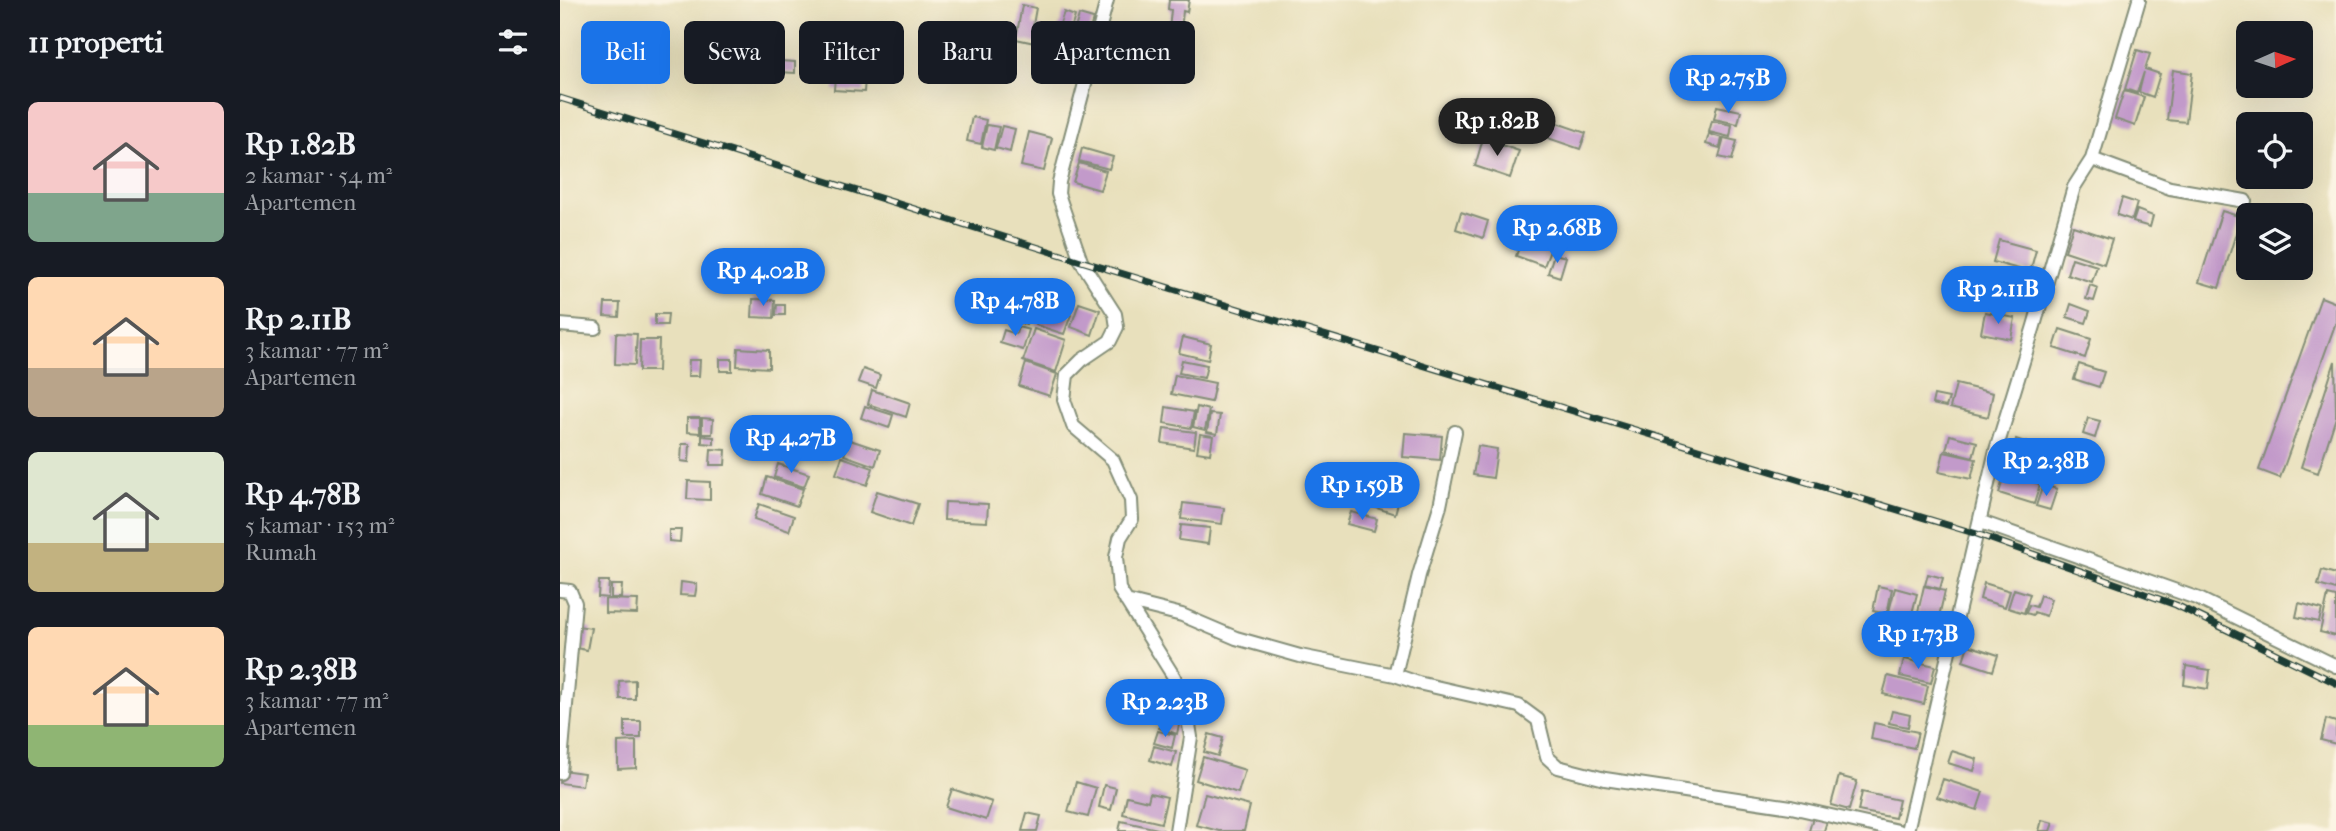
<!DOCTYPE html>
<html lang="id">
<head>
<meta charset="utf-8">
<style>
  :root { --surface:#171b24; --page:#20242c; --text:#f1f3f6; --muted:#9ea1a6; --accent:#1a73e8 }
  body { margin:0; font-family:"IM FELL French Canon",serif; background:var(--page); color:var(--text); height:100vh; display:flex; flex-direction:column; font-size:26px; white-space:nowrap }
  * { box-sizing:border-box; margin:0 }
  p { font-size:23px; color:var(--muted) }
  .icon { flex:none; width:38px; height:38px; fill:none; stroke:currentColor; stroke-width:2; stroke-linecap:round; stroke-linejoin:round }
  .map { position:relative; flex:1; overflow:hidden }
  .panel { display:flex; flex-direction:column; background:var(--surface); width:560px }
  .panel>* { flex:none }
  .banner { position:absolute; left:21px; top:21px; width:665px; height:63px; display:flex; gap:14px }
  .needle { width:46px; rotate:87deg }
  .fabs { position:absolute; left:1676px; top:21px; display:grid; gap:14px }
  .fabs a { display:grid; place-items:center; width:77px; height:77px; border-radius:10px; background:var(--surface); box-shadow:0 7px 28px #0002; font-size:35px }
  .price { position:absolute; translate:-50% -60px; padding:0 16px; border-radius:24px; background:var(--accent); color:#fff; font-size:23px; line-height:46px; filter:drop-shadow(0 2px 4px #0008) }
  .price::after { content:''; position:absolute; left:50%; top:42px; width:21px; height:16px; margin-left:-10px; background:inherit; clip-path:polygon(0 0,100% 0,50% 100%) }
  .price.on { background:#222; color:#fff }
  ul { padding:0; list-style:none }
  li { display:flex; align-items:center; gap:21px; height:175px; padding:0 28px }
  li span { display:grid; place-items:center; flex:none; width:196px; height:140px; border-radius:10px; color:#555 }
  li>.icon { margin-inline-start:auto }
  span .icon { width:84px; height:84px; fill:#fffc; stroke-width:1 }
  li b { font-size:30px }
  h2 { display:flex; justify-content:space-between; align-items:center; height:84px; padding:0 28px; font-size:30px }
  .chip { padding:0 24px; border-radius:10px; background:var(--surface); box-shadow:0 7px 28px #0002; font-size:24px; line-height:63px }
  .chip.on { background:var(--accent); color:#fff }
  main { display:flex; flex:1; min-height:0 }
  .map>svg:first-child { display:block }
</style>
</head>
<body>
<main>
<section class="panel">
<h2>11 properti<svg class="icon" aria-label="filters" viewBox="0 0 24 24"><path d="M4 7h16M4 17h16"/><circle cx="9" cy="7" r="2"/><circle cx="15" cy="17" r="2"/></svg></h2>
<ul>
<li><span style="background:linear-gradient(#f6c9c9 65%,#7fa58c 0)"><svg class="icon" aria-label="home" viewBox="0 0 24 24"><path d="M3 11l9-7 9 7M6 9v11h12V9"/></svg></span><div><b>Rp 1.82B</b><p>2 kamar · 54 m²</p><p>Apartemen</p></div></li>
<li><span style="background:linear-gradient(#ffd9b3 65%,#b9a48a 0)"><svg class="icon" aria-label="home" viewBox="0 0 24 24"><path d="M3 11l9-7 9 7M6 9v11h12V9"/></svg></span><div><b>Rp 2.11B</b><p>3 kamar · 77 m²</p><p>Apartemen</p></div></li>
<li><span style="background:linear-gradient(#dfe7d0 65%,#c2b280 0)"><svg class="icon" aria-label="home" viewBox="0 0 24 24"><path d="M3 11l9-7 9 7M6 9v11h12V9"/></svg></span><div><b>Rp 4.78B</b><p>5 kamar · 153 m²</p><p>Rumah</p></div></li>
<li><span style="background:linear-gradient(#ffd9b3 70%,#8fb573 0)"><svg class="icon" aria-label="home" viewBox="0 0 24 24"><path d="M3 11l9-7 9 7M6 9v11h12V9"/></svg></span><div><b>Rp 2.38B</b><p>3 kamar · 77 m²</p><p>Apartemen</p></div></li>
</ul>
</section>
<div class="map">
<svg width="1776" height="831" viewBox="0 0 1776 831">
  <rect width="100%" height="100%" fill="#fcf5e5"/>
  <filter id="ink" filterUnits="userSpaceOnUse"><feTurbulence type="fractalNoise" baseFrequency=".0143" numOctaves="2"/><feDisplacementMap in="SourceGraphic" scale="14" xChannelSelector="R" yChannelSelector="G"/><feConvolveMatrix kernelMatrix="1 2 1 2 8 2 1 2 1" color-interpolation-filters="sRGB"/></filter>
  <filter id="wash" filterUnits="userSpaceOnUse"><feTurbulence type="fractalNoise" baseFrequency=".00686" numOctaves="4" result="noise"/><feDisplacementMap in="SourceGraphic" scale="28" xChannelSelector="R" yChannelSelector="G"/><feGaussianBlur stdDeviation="1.57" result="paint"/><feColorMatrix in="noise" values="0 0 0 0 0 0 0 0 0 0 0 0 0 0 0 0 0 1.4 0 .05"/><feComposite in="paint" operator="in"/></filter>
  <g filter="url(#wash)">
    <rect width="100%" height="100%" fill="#e8e0bc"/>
    <g id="blocks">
      <path fill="#c29aca" d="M 609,0 L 629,0 L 627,12 L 623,11 L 621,31 L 609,30 L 611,10 L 608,9 Z
        M 462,5 L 476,8 L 473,25 L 482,27 L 479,44 L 456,39 Z
        M 504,12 L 515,16 L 506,45 L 494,41 Z
        M 519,15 L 533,19 L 523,53 L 509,49 Z
        M 1577,50 L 1590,54 L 1585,69 L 1600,74 L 1593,97 L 1579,92 L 1584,72 L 1577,93 L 1565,89 Z
        M 288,58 L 300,59 L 299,77 L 305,78 L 304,92 L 274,90 L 275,76 L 286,76 Z
        M 220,61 L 235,62 L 235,73 L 219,72 Z
        M 302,61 L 311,61 L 311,75 L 301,75 Z
        M 1613,70 L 1632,73 L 1626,122 L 1607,120 Z
        M 1564,91 L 1584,97 L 1575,126 L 1555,119 Z
        M 1157,106 L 1181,111 L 1178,124 L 1154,119 Z
        M 412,117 L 426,120 L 421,144 L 407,141 Z
        M 991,121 L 1026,133 L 1020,149 L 985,137 Z
        M 1152,121 L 1172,125 L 1170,137 L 1149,132 Z
        M 427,125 L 439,127 L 434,150 L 422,147 Z
        M 442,126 L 455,129 L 450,152 L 436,148 Z
        M 469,132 L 492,138 L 484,171 L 461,166 Z
        M 1149,134 L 1162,138 L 1160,148 L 1146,144 Z
        M 1164,138 L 1177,141 L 1172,160 L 1159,157 Z
        M 923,139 L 959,151 L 950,178 L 915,166 Z
        M 522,148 L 553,157 L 549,169 L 519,161 Z
        M 519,163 L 546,171 L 540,190 L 513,182 Z
        M 1562,198 L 1577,203 L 1572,220 L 1557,215 Z
        M 1577,210 L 1593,216 L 1590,227 L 1573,222 Z
        M 1662,211 L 1681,217 L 1659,288 L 1639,282 Z
        M 901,212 L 928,221 L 923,238 L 896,229 Z
        M 1513,226 L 1552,239 L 1544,264 L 1505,251 Z
        M 965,231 L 981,237 L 978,243 L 991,248 L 984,266 L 956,256 Z
        M 1439,240 L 1476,250 L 1470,272 L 1433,262 Z
        M 994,254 L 1006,257 L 1000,277 L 988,273 Z
        M 1512,258 L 1537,266 L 1532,282 L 1507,274 Z
        M 1530,285 L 1538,288 L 1534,301 L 1526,299 Z
        M 449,292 L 460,296 L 453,318 L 442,314 Z
        M 1761,297 L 1776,303 L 1776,322 L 1720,478 L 1699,470 Z
        M 462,298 L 474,302 L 466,325 L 454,321 Z
        M 193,299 L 215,300 L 214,318 L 192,317 Z
        M 45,303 L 60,303 L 59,317 L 44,316 Z
        M 519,303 L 540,310 L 532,335 L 511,327 Z
        M 1511,304 L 1530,311 L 1526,323 L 1507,317 Z
        M 217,305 L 225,305 L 225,315 L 216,315 Z
        M 482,305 L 511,315 L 504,334 L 476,325 Z
        M 1425,312 L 1455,318 L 1451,339 L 1421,333 Z
        M 95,314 L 108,314 L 107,325 L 95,325 Z
        M 458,327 L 469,330 L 463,350 L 440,343 L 444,330 L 456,334 Z
        M 474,329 L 506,340 L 496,372 L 463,361 Z
        M 1500,329 L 1531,339 L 1525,358 L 1494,348 Z
        M 56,333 L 77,334 L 75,365 L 55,364 Z
        M 623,337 L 651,344 L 648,360 L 619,353 Z
        M 80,340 L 99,340 L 98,371 L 79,371 Z
        M 178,348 L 209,350 L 209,368 L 177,366 Z
        M 160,359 L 172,359 L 172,371 L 160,371 Z
        M 129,360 L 140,360 L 139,376 L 128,376 Z
        M 622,360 L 647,365 L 644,378 L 619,373 Z
        M 1775,361 L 1776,417 L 1758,473 L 1741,467 Z
        M 466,363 L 497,374 L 490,396 L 459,386 Z
        M 1519,364 L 1544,372 L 1539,387 L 1514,379 Z
        M 303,369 L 320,375 L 316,388 L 298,382 Z
        M 615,375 L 655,383 L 651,402 L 611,394 Z
        M 1396,384 L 1433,393 L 1428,417 L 1390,408 Z
        M 312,390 L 350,403 L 346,417 L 308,404 Z
        M 1374,395 L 1389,398 L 1386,407 L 1372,404 Z
        M 305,406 L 333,415 L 329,428 L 301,418 Z
        M 606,407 L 634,412 L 631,428 L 604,423 Z
        M 637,407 L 649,410 L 645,430 L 633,427 Z
        M 650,414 L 660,415 L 657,434 L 647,432 Z
        M 127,418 L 140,418 L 140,433 L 127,432 Z
        M 142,418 L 153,419 L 152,434 L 142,434 Z
        M 1528,418 L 1540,421 L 1535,438 L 1523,434 Z
        M 604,428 L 636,432 L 634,448 L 602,443 Z
        M 845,433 L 882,436 L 880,460 L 843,457 Z
        M 640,434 L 653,436 L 650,454 L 637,452 Z
        M 1390,435 L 1417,442 L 1413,457 L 1386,450 Z
        M 142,436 L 154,437 L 154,444 L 142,443 Z
        M 1456,439 L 1486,449 L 1483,461 L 1453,452 Z
        M 290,440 L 320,450 L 315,466 L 284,455 Z
        M 122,444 L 130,444 L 129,462 L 121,461 Z
        M 1489,445 L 1508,451 L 1510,445 L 1527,450 L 1520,473 L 1501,467 L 1498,478 L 1480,473 Z
        M 918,446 L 937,449 L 933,478 L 913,475 Z
        M 151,449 L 166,450 L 165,465 L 150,465 Z
        M 1384,452 L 1416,459 L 1411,479 L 1379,472 Z
        M 1455,455 L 1482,463 L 1477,478 L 1450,469 Z
        M 282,457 L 313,468 L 307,485 L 276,474 Z
        M 218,464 L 249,474 L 244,487 L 214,477 Z
        M 1445,473 L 1480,484 L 1474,504 L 1439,493 Z
        M 207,477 L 243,489 L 237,506 L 202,494 Z
        M 128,481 L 150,482 L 150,500 L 127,499 Z
        M 782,481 L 803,488 L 801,493 L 838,503 L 835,514 L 798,502 L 797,505 L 777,498 Z
        M 1483,485 L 1497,489 L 1490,510 L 1476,506 Z
        M 317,491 L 358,504 L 351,526 L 310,512 Z
        M 385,502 L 428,504 L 427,522 L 384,520 Z
        M 623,503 L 664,508 L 662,524 L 621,519 Z
        M 199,504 L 234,516 L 229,531 L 194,519 Z
        M 791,512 L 817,519 L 814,531 L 787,524 Z
        M 621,525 L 650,528 L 648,544 L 619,540 Z
        M 109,530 L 121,530 L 120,542 L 109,541 Z
        M 1762,570 L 1776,574 L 1776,590 L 1758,585 Z
        M 1368,574 L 1383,578 L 1380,589 L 1365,585 Z
        M 39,581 L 49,581 L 48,598 L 38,597 Z
        M 121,582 L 137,584 L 135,596 L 120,595 Z
        M 1424,583 L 1450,591 L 1445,607 L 1420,599 Z
        M 51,585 L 62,585 L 61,598 L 51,598 Z
        M 1318,586 L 1332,589 L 1327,614 L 1313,611 Z
        M 1364,586 L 1385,591 L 1376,629 L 1355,625 Z
        M 1335,588 L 1357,594 L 1349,625 L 1327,619 Z
        M 1454,589 L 1470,594 L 1464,613 L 1448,608 Z
        M 1480,595 L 1491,599 L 1486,616 L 1474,612 L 1473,615 L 1466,613 L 1469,605 L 1476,607 Z
        M 1768,595 L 1776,597 L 1776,636 L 1760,632 Z
        M 45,599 L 78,600 L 77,614 L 45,613 Z
        M 1739,603 L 1762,609 L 1759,622 L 1736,617 Z
        M 18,626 L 31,628 L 27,650 L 15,648 Z
        M 1408,645 L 1438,655 L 1433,671 L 1403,661 Z
        M 1344,659 L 1375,666 L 1371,683 L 1340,676 Z
        M 1626,666 L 1650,670 L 1648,689 L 1624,685 Z
        M 1328,676 L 1368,686 L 1364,704 L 1323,694 Z
        M 75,680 L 75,699 L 60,699 L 59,681 Z
        M 1332,711 L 1350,715 L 1348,727 L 1329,723 Z
        M 602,715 L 620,720 L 617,734 L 599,728 Z
        M 1766,719 L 1776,722 L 1776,744 L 1761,740 Z
        M 65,721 L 81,721 L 81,738 L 65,738 Z
        M 1314,723 L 1358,732 L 1354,748 L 1311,739 Z
        M 598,731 L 615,735 L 612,748 L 594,743 Z
        M 649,734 L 663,738 L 658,756 L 644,752 Z
        M 76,741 L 76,768 L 58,769 L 58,742 Z
        M 594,746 L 616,752 L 612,767 L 590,760 Z
        M 1392,751 L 1417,759 L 1414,771 L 1388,763 Z
        M 643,757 L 685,770 L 678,793 L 636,780 Z
        M 2,770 L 24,773 L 22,786 L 0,783 Z
        M 1279,776 L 1297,781 L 1289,810 L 1271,805 Z
        M 1383,779 L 1423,792 L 1417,810 L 1377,797 Z
        M 516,782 L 536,788 L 528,817 L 508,812 Z
        M 544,785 L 556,788 L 551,810 L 539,807 Z
        M 392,789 L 432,802 L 426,820 L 386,807 Z
        M 1302,792 L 1339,800 L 1335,818 L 1298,811 Z
        M 590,793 L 607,797 L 601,823 L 563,814 L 567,796 L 588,801 Z
        M 645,794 L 690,806 L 684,831 L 659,831 L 636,825 Z
        M 467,813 L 481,816 L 477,831 L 462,831 Z
        M 1253,817 L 1267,821 L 1264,831 L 1249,831 Z
        M 1482,820 L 1493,823 L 1490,831 L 1479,831 Z
        M 561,821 L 603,830 L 603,831 L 559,831 Z"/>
    </g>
  </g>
  <g filter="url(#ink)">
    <use href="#blocks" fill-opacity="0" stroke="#848e78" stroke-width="2"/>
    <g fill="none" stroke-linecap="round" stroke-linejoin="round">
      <g stroke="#848e78" stroke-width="16">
        <path id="minor" d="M 547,0 L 499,182 L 498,194 L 521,261 L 555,314 L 557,327 L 550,341 L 522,360 L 507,375 L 504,400 L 513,426 L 553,460 L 571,500 L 572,519 L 560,538 L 556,557 L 559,589 L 614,677 L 626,707 L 631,737 L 616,831
          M 1532,159 L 1610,188 L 1685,201
          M 0,325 L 35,328
          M 1421,522 L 1639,599 L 1776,666
          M 0,590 L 10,591 L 15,603 L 0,773
          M 566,601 L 622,615 L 676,638 L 740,656 L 835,675 L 858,683 L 959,706 L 978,720 L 987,757 L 998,767 L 1045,779 L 1231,807 L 1338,831
          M 835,675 L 859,575 L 880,506 L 895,432
          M 1347,831 L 1436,450 L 1474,326 L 1514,187 L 1532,159 L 1579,0"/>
      </g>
      <use href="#minor" stroke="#fff" stroke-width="12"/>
      <g stroke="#1f3d34" stroke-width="7">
        <path id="rail" d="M 0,98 L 521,261 L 1417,534 L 1616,605 L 1776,683"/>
      </g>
      <use href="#rail" stroke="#fcf5e5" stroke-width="4.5" stroke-dasharray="13" stroke-linecap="butt"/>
    </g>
  </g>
</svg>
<div class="fabs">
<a><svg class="needle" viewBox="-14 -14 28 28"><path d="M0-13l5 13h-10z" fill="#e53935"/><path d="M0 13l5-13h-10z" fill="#9ea1a6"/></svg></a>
<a><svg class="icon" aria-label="locate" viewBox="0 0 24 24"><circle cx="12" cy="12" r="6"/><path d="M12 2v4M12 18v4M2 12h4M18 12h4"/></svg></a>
<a><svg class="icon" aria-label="layers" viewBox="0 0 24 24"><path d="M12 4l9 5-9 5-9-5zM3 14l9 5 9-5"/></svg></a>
</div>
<b class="price" style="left:1168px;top:115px">Rp 2.75B</b>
<b class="price on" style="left:937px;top:158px">Rp 1.82B</b>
<b class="price" style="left:997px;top:265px">Rp 2.68B</b>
<b class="price" style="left:203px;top:308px">Rp 4.02B</b>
<b class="price" style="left:1438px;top:326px">Rp 2.11B</b>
<b class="price" style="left:455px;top:338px">Rp 4.78B</b>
<b class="price" style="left:231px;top:475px">Rp 4.27B</b>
<b class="price" style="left:1486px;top:498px">Rp 2.38B</b>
<b class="price" style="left:802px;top:522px">Rp 1.59B</b>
<b class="price" style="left:1358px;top:671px">Rp 1.73B</b>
<b class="price" style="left:605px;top:739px">Rp 2.23B</b>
<div class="banner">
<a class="chip on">Beli</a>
<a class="chip">Sewa</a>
<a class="chip">Filter</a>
<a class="chip">Baru</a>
<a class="chip">Apartemen</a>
</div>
</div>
</main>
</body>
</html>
